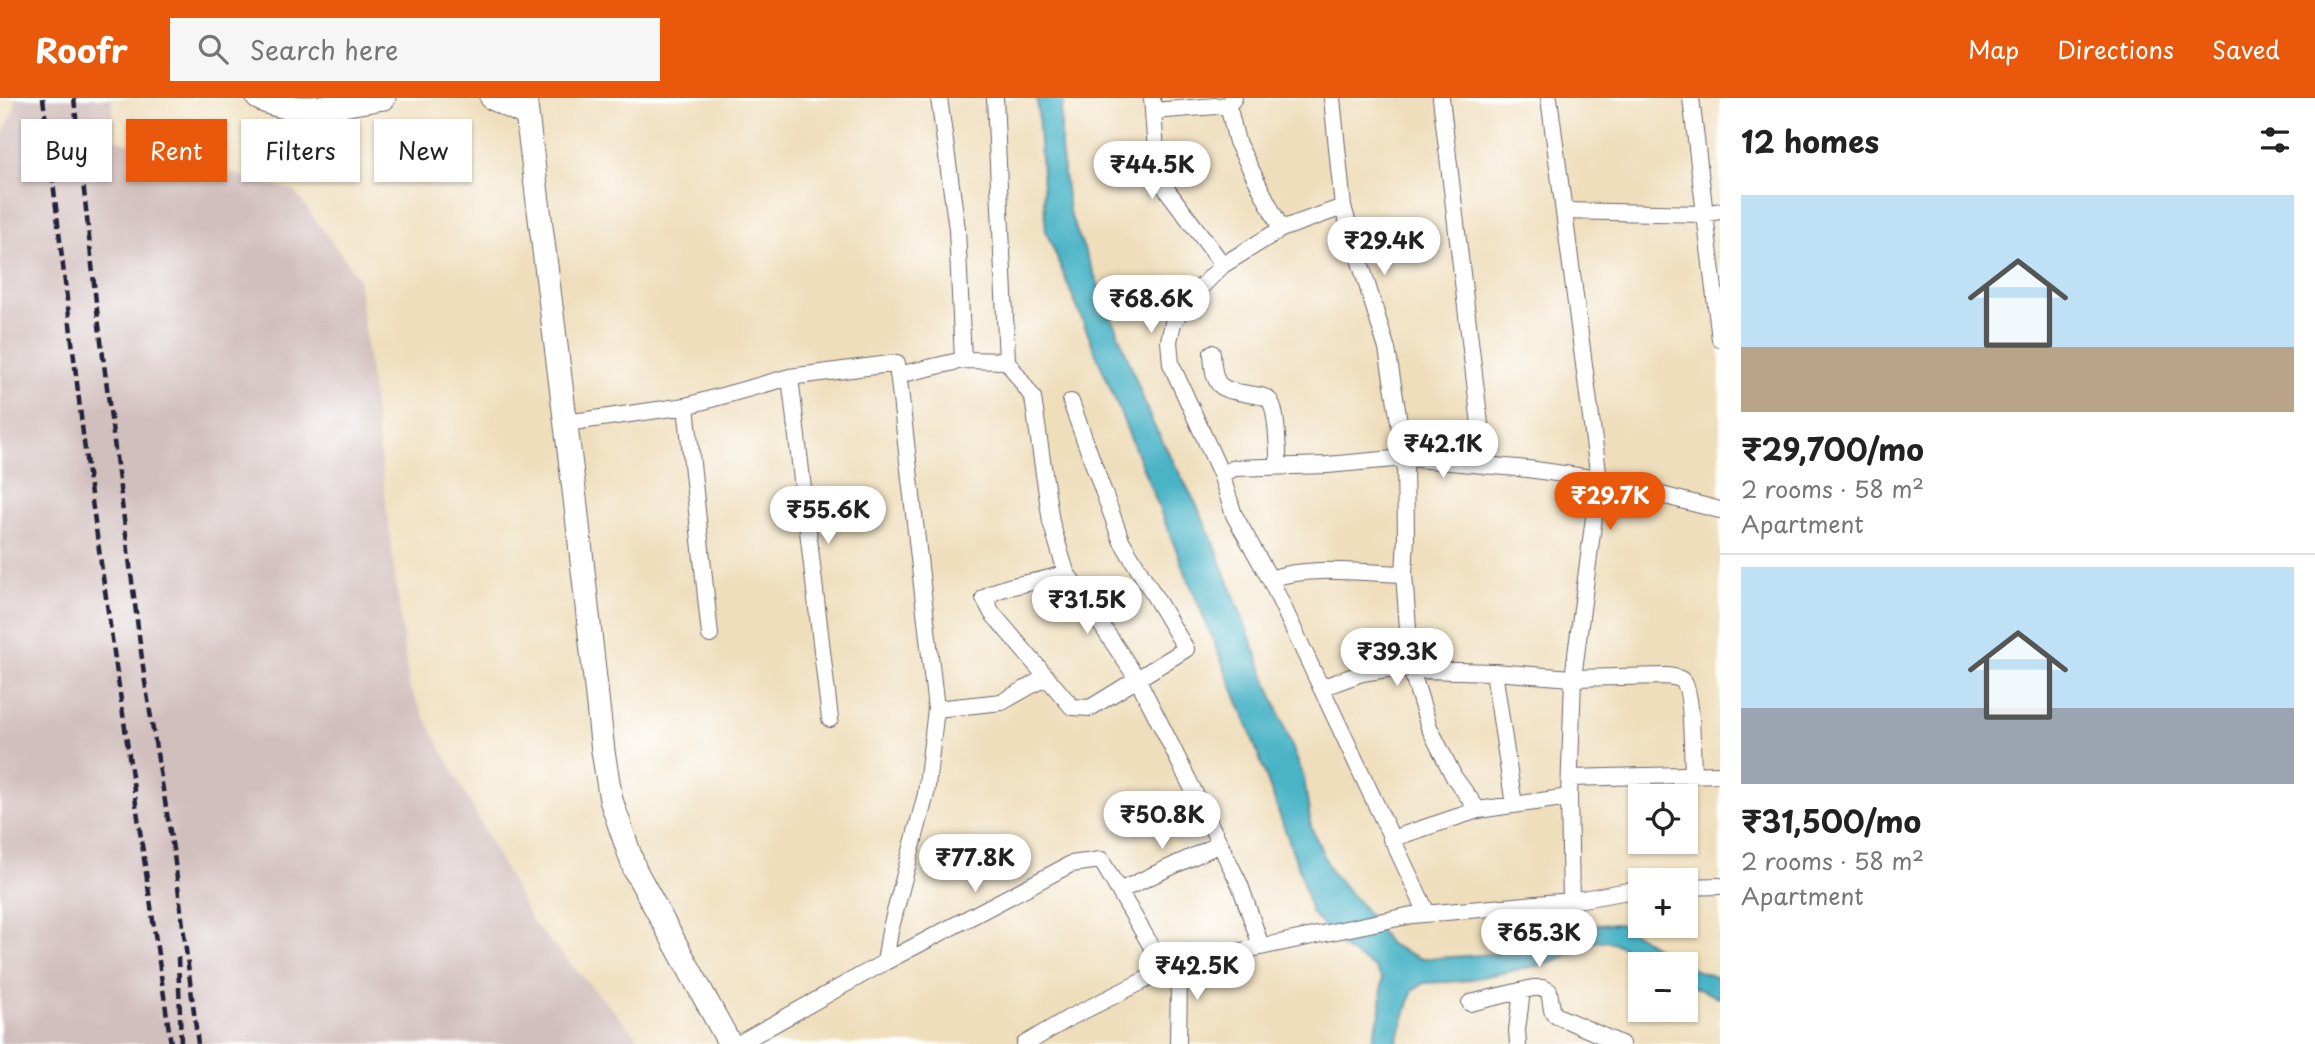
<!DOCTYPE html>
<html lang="en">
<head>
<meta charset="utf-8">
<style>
  :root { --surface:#fff; --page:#f6f6f6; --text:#222; --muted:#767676; --line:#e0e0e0; --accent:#ea580c }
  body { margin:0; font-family:"Playpen Sans",sans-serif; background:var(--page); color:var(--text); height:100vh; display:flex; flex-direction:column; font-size:26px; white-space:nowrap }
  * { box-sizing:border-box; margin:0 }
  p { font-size:23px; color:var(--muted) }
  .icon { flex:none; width:38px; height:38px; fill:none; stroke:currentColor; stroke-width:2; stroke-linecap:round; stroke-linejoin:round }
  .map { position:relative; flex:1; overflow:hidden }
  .side { display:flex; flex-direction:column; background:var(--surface); width:595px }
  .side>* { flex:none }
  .guide { position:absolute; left:21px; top:21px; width:665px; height:63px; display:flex; gap:14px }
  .controls { position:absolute; left:1628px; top:686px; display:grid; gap:14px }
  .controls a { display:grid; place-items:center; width:70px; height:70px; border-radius:0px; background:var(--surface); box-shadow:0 2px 5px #0004; font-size:35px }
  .price { position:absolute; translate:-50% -60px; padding:0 16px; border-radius:24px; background:#fff; color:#222; font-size:23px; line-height:46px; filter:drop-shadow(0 2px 4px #0008) }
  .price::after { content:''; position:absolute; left:50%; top:42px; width:21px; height:16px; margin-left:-10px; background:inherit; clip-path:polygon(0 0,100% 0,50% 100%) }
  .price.on { background:var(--accent); color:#fff }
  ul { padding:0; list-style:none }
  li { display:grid; align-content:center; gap:14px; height:371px; padding:0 21px }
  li+li { border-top:2px solid var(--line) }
  li span { display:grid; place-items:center; height:217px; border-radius:0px; color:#555 }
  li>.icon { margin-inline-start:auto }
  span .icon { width:126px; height:126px; fill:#fffc; stroke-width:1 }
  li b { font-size:30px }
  h2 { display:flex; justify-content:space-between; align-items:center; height:84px; padding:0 21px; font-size:30px }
  .pill { padding:0 24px; border-radius:0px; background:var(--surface); box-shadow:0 2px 5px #0004; font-size:24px; line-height:63px }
  .pill.on { background:var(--accent); color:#fff }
  header { display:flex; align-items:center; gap:42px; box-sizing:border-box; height:98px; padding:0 35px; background:var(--accent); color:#fff }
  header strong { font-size:33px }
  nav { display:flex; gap:38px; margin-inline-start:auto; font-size:24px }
  .search { width:490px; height:63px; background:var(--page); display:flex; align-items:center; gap:18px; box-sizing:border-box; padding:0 24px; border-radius:0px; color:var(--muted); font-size:26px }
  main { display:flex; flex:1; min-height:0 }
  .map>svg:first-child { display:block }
</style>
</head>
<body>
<header>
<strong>Roofr</strong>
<div class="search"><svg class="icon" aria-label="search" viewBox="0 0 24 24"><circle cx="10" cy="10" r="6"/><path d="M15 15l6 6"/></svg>Search here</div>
<nav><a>Map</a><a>Directions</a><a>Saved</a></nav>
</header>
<main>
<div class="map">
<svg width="1720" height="946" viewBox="0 0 1720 946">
  <rect width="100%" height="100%" fill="#fff"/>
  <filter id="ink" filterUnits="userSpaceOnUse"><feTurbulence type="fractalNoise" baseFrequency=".0143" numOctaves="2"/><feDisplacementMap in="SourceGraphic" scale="14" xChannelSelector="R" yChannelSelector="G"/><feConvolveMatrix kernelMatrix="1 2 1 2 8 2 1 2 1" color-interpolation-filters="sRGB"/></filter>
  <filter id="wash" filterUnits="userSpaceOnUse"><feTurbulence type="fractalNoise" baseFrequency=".00686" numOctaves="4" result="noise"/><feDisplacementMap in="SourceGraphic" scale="28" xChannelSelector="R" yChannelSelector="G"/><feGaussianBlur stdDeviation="1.57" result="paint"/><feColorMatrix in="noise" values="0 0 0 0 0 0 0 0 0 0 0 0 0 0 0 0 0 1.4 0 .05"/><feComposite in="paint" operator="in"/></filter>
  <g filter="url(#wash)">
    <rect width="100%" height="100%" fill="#efdebc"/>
    <path fill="#d1bfbd" d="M 15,0 L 111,0 L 117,42 L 294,93 L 358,179 L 409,589 L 533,825 L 644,946 L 0,946 L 0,42 L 15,10 Z"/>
    <path fill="#49b4c6" stroke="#366b80" stroke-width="2" d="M 1037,0 L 1065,0 L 1061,13 L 1061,52 L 1069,114 L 1129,263 L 1151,322 L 1197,408 L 1214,446 L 1304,680 L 1311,729 L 1331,774 L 1361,807 L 1389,846 L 1419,860 L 1438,860 L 1495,856 L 1597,827 L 1620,826 L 1682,866 L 1655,866 L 1621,848 L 1606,843 L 1594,844 L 1583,851 L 1546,866 L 1462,883 L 1424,885 L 1413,891 L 1396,946 L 1371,946 L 1381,912 L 1382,881 L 1375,870 L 1343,850 L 1311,814 L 1300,774 L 1247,625 L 1046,133 Z
      M 1685,868 L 1720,881 L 1720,900 L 1685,885 Z"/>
  </g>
  <g filter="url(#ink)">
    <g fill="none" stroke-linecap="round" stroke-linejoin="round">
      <g stroke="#6a6468" stroke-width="18">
        <path id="street" d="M 939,0 L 957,131 L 963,262
          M 995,0 L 1007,263 L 1033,300 L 1051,424 L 1066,474 L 1138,582 L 1169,643 L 1240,787 L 1261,848
          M 1152,0 L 1158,80 L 1223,167
          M 1332,0 L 1343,109 L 1387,251 L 1405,360 L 1406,441 L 1404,476 L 1411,571 L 1429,629 L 1454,679 L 1478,712
          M 1441,0 L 1485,368
          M 1549,0 L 1599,381 L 1573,580 L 1569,699 L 1571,803
          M 1691,0 L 1720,241
          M 1228,7 L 1237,44 L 1281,131
          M 1154,13 L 1228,7 L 1234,0
          M 1343,109 L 1281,131 L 1223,167 L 1189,201 L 1173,225 L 1169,243 L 1171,266 L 1221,376 L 1234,417 L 1270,481 L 1427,815
          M 1564,113 L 1704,116 L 1720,113
          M 1212,255 C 1214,293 1220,291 1255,297 C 1260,298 1266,298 1270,303 C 1278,314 1277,353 1279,368
          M 898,277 L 963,262 L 1007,263
          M 790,279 L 830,621
          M 686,308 L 710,537
          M 566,325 L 686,308 L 790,279 L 897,265 L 936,611 L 926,696 L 890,833 L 885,864
          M 1221,376 L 1235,370 L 1327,367 L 1405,360 L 1528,371 L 1599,381 L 1720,412
          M 1066,474 C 1041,487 1008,483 984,500 L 992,515 L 1072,609 L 1090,610 L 1186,551 L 1121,442 L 1071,304
          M 1270,481 C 1309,467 1362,475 1404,476
          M 1494,574 L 1514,707
          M 1321,590 L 1362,575 L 1387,571 L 1494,574 L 1573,580 L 1667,578 C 1673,579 1679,579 1683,583 C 1693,593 1692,661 1693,678
          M 936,611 L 1002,604 L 1046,579
          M 1570,680 L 1720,676
          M 1391,741 L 1478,712 L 1569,699
          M 1685,789 L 1720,788
          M 1119,793 L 1220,746
          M 1470,905 L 1533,890 L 1543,890 L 1549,893 L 1552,912 L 1555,917 L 1621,946
          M 738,946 L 885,864 L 1071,766 L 1101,762 L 1153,851 L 1175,867 L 1179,884 L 1178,946
          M 1025,946 L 1069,920 L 1175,867 L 1412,817 L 1571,803 L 1640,791
          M 1518,946 L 1517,932 L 1522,893"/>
      </g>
      <g stroke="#6a6468" stroke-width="25">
        <path id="secondary" d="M 258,0 C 295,20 345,5 384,0
          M 492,0 L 527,17
          M 525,0 L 575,400 L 603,653 L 611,702 L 635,772 L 730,946"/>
      </g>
      <use href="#street" stroke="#fff" stroke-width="16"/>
      <use href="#secondary" stroke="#fff" stroke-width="23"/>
      <path stroke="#22223b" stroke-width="4.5" stroke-dasharray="10 5" stroke-linecap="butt" d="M 43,0 L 87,369 L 171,946
        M 74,0 L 96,204 L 145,584 L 174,757 L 198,946
        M 178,859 L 181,946"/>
    </g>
  </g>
</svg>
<div class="controls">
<a><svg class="icon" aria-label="locate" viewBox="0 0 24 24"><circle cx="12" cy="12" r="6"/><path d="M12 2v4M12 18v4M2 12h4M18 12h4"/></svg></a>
<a>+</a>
<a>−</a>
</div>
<b class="price" style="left:1152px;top:103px">₹44.5K</b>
<b class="price" style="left:1384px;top:179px">₹29.4K</b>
<b class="price" style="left:1151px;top:237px">₹68.6K</b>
<b class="price" style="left:1443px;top:382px">₹42.1K</b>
<b class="price on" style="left:1610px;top:434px">₹29.7K</b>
<b class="price" style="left:828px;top:448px">₹55.6K</b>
<b class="price" style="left:1087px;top:538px">₹31.5K</b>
<b class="price" style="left:1397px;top:590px">₹39.3K</b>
<b class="price" style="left:1162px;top:753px">₹50.8K</b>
<b class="price" style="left:975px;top:796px">₹77.8K</b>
<b class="price" style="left:1539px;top:871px">₹65.3K</b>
<b class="price" style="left:1197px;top:904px">₹42.5K</b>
<div class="guide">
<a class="pill">Buy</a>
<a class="pill on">Rent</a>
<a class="pill">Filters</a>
<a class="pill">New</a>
</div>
</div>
<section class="side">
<h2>12 homes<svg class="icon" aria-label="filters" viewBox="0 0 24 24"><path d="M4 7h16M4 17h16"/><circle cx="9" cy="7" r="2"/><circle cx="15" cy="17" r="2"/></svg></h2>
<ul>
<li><span style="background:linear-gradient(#bfe0f5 70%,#b9a48a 0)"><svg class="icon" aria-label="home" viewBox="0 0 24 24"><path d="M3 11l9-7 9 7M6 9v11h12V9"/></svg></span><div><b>₹29,700/mo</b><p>2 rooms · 58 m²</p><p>Apartment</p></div></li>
<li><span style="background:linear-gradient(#bfe0f5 65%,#9aa5b1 0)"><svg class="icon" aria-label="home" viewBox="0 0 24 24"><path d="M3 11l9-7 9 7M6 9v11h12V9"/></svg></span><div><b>₹31,500/mo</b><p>2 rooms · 58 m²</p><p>Apartment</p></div></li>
</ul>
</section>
</main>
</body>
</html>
